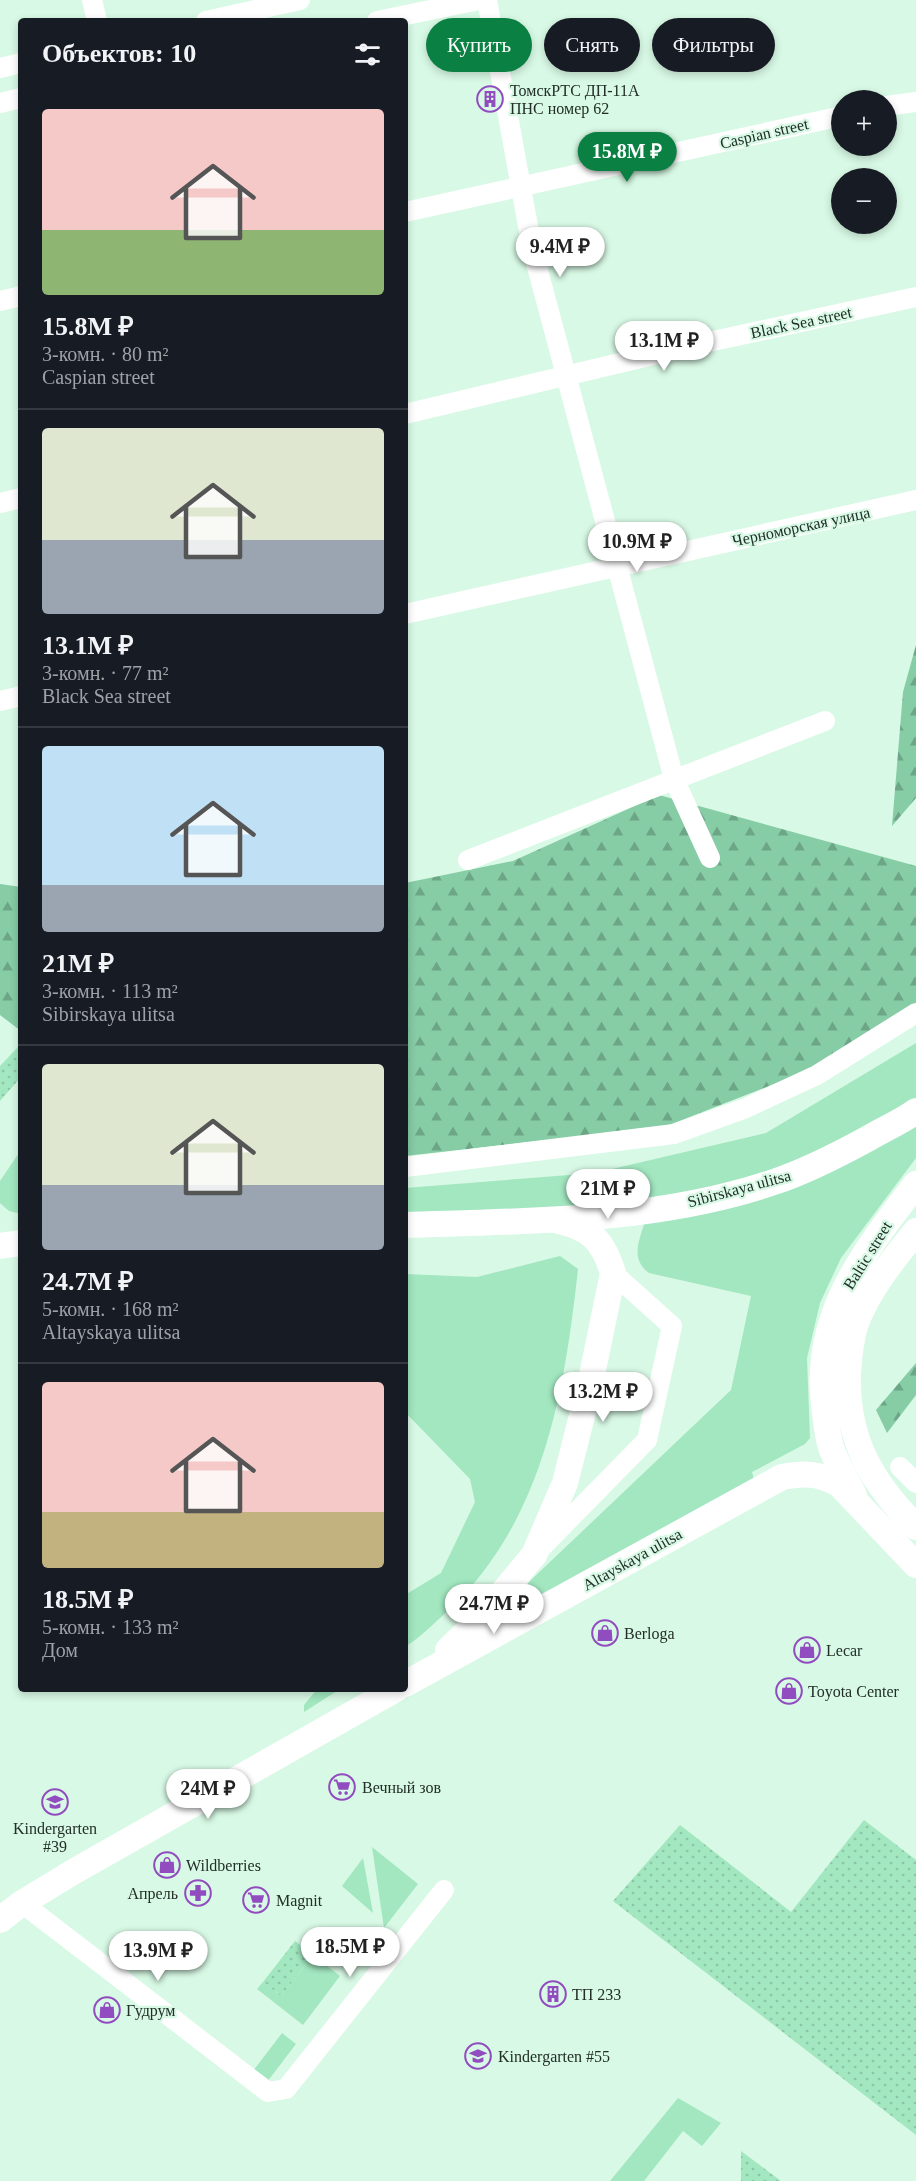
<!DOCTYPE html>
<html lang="ru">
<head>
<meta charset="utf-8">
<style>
  :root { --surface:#171b24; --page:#242831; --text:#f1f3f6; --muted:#9ea1a6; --line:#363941; --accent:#0b8043 }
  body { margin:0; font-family:Georgia,serif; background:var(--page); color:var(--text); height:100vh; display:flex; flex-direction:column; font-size:22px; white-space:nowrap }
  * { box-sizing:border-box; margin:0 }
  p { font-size:20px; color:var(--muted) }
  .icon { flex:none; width:33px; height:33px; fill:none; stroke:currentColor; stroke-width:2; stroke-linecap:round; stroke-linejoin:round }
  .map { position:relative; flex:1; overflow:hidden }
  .sheet { position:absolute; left:18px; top:18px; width:390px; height:1674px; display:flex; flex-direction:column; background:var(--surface); border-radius:6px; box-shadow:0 3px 9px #0003 }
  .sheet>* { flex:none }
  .top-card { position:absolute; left:426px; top:18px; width:399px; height:54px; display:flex; gap:12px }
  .fabs { position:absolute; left:831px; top:90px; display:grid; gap:12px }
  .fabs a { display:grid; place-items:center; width:66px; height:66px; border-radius:50%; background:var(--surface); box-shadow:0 3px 9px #0003; font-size:30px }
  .price { position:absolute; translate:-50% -51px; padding:0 14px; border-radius:21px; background:#fff; color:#222; font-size:20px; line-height:39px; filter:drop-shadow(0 2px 3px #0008) }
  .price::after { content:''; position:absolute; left:50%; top:36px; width:18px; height:14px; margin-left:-9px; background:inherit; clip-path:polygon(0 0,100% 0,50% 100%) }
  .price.on { background:var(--accent); color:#fff }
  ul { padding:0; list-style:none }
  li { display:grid; align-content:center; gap:12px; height:318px; padding:0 24px }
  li+li { border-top:2px solid var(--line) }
  li span { display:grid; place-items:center; height:186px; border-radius:6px; color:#555 }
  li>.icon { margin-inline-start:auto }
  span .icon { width:108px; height:108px; fill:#fffc; stroke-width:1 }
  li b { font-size:26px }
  h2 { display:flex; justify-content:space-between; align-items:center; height:72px; padding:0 24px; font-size:26px }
  .chip { padding:0 21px; border-radius:27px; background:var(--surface); box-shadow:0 3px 9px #0003; font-size:21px; line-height:54px }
  .chip.on { background:var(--accent); color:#fff }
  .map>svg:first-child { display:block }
</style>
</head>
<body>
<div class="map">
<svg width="916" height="2181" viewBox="0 0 916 2181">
  <defs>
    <pattern id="forest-firs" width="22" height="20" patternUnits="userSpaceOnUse" patternTransform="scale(1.5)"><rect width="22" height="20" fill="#86cca5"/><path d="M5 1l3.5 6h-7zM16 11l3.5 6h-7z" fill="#6da686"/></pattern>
    <pattern id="park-dots" width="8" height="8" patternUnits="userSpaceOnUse" patternTransform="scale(1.5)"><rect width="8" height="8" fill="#a2e7c0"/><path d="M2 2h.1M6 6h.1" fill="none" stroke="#8bc6a5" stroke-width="1.8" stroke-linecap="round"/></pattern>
  </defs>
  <rect width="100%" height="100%" fill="#d8f9e5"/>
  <path fill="#a2e7c0" d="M 916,1043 L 916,1107 L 785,1172 L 587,1212 L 405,1219 L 405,1188 L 595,1173 L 766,1133 Z
    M 916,1125 L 916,1158 L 841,1258 L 820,1303 L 807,1358 L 810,1438 L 805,1444 L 752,1472 L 754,1480 L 493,1623 L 531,1580 L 731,1390 L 751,1296 L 649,1273 C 630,1258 639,1242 645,1221 L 801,1184 L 864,1155 Z
    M 21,1150 L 21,1214 L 9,1211 L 0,1203 L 0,1181 Z
    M 560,1256 L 578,1269 C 564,1397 542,1528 440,1618 C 429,1628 418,1639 405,1647 L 405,1595 L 441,1573 L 475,1502 L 470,1479 L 405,1412 L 405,1274 L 477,1277 Z
    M 317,1689 L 340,1689 L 304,1712 L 304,1705 Z
    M 372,1847 L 418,1884 L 384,1928 Z
    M 363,1858 L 373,1913 L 342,1886 Z
    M 313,1955 L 340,1976 L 303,2025 L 257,1989 L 263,1982 L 281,1996 Z
    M 282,2033 L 296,2044 L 264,2086 L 250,2075 Z
    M 678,2098 L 721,2123 L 702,2146 L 683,2131 L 644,2181 L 610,2181 Z"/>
  <path fill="url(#forest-firs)" d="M 916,645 L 916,798 L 892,826 L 903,692 Z
    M 659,795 L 916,866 L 916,1003 L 810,1070 L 664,1127 L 405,1156 L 405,883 L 513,861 Z
    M 0,884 L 21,887 L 21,1031 L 0,1015 Z
    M 916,1363 L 916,1395 L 887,1433 L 876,1410 Z"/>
  <path fill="url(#park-dots)" d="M 18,1047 L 21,1050 L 21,1077 L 0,1101 L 0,1066 Z
    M 864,1820 L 916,1860 L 916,2135 L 613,1901 L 680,1825 L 791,1912 Z
    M 295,1941 L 313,1955 L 281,1996 L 263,1982 Z
    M 741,2151 L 781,2181 L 741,2181 Z"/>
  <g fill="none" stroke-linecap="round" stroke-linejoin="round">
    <path stroke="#fff" stroke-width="20" d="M 92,0 L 97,21
      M 487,0 L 532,248 L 674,779 L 710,858
      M 206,21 L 300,0
      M 377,21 L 479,0
      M 0,68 L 21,63
      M 0,103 L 21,98
      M 886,106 L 916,102
      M 405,212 L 842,116
      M 0,301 L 21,296
      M 405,414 L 704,343 L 916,297
      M 0,503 L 21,498
      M 405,614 L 916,500
      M 0,701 L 21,696
      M 468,860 L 825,721
      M 405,1167 L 674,1134 L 746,1108 L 817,1075 L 916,1013
      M 900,1467 L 916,1483
      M 540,1549 L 647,1440 L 672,1326 L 613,1273
      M 22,1903 L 268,2092 L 286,2089 L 444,1890"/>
    <path stroke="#fff" stroke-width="26" d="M 405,1225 C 528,1221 656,1222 774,1182 C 807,1171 838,1155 869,1138 C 884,1129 901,1122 916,1111
      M 916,1231 C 893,1260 869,1289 856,1323 C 851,1338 849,1357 848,1373 C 846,1439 871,1482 916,1527
      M 0,1246 L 21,1243
      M 854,1495 C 847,1481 838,1466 832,1450 C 827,1437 826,1420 824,1405 C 813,1315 864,1252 916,1184
      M 448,1650 L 483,1616 L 534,1555 L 565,1483 L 591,1380 L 613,1273 C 603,1240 590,1227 555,1220
      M 405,1684 L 782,1477 C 805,1473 818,1473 839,1484 L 916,1565
      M 0,1920 L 22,1903 L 73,1872 L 396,1689"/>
  </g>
  <defs>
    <g id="building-ring" transform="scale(1.35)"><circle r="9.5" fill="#d8f9e5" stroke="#914cc0" stroke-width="1.5"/><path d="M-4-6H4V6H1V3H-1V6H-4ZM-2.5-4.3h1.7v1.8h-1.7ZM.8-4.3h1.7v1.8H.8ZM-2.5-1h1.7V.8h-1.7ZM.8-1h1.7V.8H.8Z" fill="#914cc0"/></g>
    <g id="shop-ring" transform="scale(1.35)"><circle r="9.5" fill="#d8f9e5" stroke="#914cc0" stroke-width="1.5"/><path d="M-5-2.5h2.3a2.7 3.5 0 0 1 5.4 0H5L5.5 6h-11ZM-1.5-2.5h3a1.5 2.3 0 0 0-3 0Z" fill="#914cc0"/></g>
    <g id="supermarket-ring" transform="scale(1.35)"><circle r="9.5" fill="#d8f9e5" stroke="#914cc0" stroke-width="1.5"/><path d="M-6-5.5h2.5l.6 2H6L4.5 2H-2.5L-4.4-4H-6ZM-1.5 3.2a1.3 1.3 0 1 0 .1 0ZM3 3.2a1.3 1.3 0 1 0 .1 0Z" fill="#914cc0"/></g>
    <g id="school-ring" transform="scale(1.35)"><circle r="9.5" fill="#d8f9e5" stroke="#914cc0" stroke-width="1.5"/><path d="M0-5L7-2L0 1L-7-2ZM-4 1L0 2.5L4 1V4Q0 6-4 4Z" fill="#914cc0"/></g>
    <g id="pharmacy-ring" transform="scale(1.35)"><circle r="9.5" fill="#d8f9e5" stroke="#914cc0" stroke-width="1.5"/><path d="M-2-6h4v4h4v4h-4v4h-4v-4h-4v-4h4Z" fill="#914cc0"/></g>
  </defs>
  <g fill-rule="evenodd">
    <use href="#building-ring" x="490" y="99"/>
    <use href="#shop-ring" x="605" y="1633"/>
    <use href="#shop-ring" x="807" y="1650"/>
    <use href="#shop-ring" x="789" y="1691"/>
    <use href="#supermarket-ring" x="342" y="1787"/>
    <use href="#school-ring" x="55" y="1802"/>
    <use href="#shop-ring" x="167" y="1865"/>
    <use href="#pharmacy-ring" x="198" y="1893"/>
    <use href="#supermarket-ring" x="256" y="1900"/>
    <use href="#building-ring" x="553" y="1994"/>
    <use href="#shop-ring" x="107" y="2010"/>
    <use href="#school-ring" x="478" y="2056"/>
  </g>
  <g text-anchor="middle" stroke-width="4.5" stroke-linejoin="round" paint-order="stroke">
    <g font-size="16" fill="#222e27" stroke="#d8f9e5" text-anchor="start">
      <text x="510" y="96">ТомскРТС ДП-11А<tspan x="510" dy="18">ПНС номер 62</tspan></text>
      <text x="624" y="1639">Berloga</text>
      <text x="826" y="1656">Lecar</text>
      <text x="808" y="1697">Toyota Center</text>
      <text x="362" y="1793">Вечный зов</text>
      <text x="55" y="1834" text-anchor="middle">Kindergarten<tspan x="55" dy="18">#39</tspan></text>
      <text x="186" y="1871">Wildberries</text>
      <text x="178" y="1899" text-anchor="end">Апрель</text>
      <text x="276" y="1906">Magnit</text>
      <text x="572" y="2000">ТП 233</text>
      <text x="126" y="2016">Гудрум</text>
      <text x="498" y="2062">Kindergarten #55</text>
    </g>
    <g font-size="16" fill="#222e27" stroke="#d8f9e5">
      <text transform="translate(764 133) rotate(-13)" y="6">Caspian street</text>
      <text transform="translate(801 322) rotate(-12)" y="6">Black Sea street</text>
      <text transform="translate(801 526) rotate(-12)" y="6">Черноморская улица</text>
      <text transform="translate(739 1188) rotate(-15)" y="6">Sibirskaya ulitsa</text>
      <text transform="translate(867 1255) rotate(-58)" y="6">Baltic street</text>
      <text transform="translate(632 1559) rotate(-29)" y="6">Altayskaya ulitsa</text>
    </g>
  </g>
</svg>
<div class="fabs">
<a>+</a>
<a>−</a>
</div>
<b class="price on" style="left:627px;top:183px">15.8M ₽</b>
<b class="price" style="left:560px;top:278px">9.4M ₽</b>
<b class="price" style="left:664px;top:372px">13.1M ₽</b>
<b class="price" style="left:637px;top:573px">10.9M ₽</b>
<b class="price" style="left:608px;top:1220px">21M ₽</b>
<b class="price" style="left:603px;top:1423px">13.2M ₽</b>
<b class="price" style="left:494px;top:1635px">24.7M ₽</b>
<b class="price" style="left:208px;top:1820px">24M ₽</b>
<b class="price" style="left:350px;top:1978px">18.5M ₽</b>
<b class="price" style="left:158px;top:1982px">13.9M ₽</b>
<div class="top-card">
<a class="chip on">Купить</a>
<a class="chip">Снять</a>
<a class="chip">Фильтры</a>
</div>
<section class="sheet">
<h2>Объектов: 10<svg class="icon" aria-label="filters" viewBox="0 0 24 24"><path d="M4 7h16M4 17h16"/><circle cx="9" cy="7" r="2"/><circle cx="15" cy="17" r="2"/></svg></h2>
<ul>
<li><span style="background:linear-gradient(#f6c9c9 65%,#8fb573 0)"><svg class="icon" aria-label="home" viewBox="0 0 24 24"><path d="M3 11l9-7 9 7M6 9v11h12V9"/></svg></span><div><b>15.8M ₽</b><p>3-комн. · 80 m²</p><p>Caspian street</p></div></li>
<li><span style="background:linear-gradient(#dfe7d0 60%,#9aa5b1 0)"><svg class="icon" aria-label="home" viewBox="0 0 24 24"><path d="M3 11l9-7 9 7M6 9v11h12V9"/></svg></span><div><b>13.1M ₽</b><p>3-комн. · 77 m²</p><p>Black Sea street</p></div></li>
<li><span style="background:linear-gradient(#bfe0f5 75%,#9aa5b1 0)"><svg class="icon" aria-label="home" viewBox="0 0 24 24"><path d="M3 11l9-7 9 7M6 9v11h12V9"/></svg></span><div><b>21M ₽</b><p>3-комн. · 113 m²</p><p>Sibirskaya ulitsa</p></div></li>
<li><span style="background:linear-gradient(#dfe7d0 65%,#9aa5b1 0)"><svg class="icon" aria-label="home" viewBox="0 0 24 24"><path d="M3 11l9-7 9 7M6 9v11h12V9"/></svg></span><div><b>24.7M ₽</b><p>5-комн. · 168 m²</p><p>Altayskaya ulitsa</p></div></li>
<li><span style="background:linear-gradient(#f6c9c9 70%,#c2b280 0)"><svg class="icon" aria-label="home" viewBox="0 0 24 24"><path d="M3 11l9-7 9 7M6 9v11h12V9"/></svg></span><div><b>18.5M ₽</b><p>5-комн. · 133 m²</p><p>Дом</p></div></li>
</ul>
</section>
</div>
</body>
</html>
